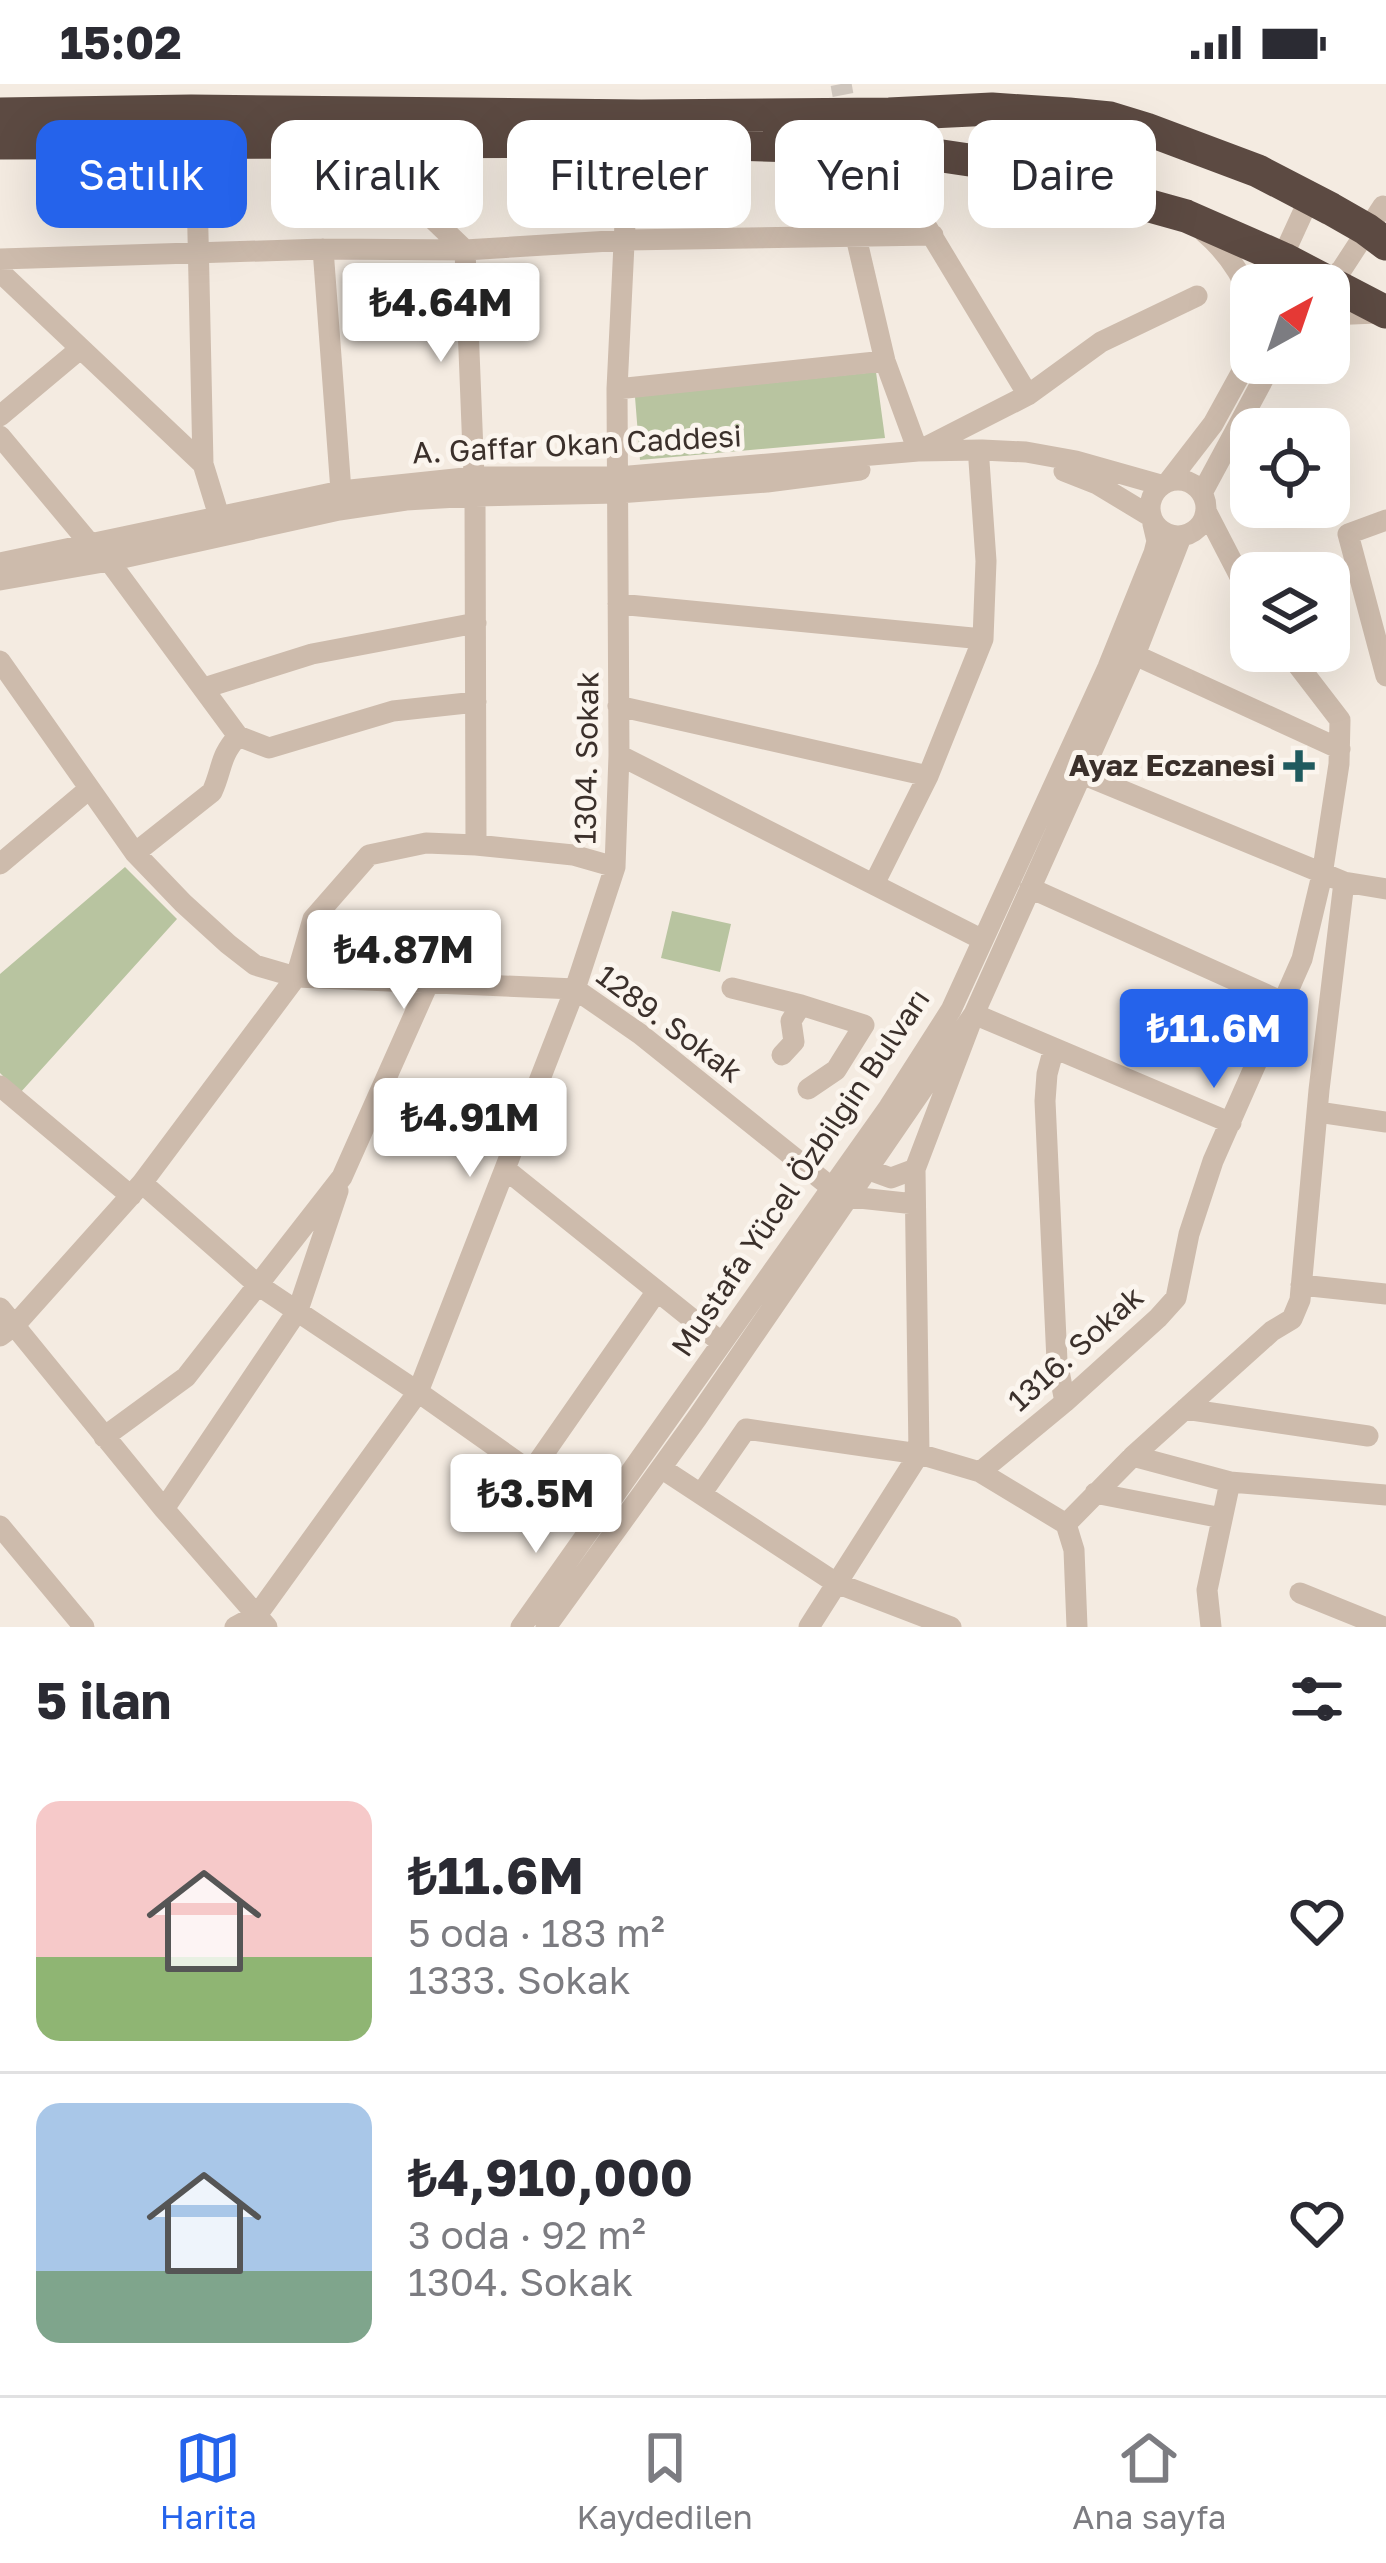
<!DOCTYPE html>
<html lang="tr">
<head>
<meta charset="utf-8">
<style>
  :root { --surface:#fff; --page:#f7f7f7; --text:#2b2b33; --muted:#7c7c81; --line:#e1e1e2; --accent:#2563eb }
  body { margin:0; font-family:"Golos Text",sans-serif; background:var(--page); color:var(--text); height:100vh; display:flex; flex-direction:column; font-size:45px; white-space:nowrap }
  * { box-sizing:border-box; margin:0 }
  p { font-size:39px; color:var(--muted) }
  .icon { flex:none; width:66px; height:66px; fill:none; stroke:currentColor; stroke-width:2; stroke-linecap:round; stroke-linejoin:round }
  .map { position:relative; height:1543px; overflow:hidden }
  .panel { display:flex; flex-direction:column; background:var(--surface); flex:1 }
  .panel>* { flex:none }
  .top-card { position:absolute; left:36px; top:36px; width:1314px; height:108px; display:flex; gap:24px }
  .needle { width:78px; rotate:40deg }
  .controls { position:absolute; left:1230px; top:180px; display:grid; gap:24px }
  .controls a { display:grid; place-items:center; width:120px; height:120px; border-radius:24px; background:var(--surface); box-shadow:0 12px 48px #0002; font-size:60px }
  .price { position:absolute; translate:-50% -102px; padding:0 27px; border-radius:12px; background:#fff; color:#222; font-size:39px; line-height:78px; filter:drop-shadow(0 3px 6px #0008) }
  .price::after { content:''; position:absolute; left:50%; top:72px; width:36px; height:27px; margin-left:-18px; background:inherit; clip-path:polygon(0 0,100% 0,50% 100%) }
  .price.on { background:var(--accent); color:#fff }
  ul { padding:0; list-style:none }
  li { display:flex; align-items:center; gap:36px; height:300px; padding:0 36px }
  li+li { border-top:3px solid var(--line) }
  li span { display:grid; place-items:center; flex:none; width:336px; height:240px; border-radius:24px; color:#555 }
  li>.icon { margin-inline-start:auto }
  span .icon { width:144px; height:144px; fill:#fffc; stroke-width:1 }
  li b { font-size:51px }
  h2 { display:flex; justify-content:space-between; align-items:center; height:144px; padding:0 36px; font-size:51px }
  .pill { padding:0 42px; border-radius:24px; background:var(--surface); box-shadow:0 12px 48px #0002; font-size:42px; line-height:108px }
  .pill.on { background:var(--accent); color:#fff }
  .status { display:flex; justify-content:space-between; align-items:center; height:84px; padding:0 60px; background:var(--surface); direction:ltr }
  .status svg { height:33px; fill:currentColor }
  .tab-bar { display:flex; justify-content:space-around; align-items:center; height:168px; border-top:3px solid var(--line); background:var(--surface); font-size:33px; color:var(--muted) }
  .tab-bar a { display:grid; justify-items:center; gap:6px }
  .tab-bar .on { color:var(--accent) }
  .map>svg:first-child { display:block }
</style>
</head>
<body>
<div class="status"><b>15:02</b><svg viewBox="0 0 49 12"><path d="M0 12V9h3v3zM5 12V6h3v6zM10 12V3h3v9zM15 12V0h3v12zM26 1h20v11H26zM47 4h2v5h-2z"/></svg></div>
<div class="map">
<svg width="1386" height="1543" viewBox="0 0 1386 1543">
  <rect width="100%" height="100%" fill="#f4ebe1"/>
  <path fill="#b8c4a0" d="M 876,288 L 885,354 L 640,376 L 635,313 Z
    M 125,783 L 177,835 L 20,1009 L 0,989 L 0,890 Z
    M 672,827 L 731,840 L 720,888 L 661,874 Z"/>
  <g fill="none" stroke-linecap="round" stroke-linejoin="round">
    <path stroke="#cfc6bd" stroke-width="21" stroke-dasharray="21 10" stroke-linecap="butt" d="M 841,0 L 843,11"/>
    <path stroke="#cdbbac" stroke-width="21" d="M 196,59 L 203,380 L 219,432
      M 895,65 L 902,102 L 1028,311
      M 368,73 L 465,166 L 474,393
      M 1204,148 C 1226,167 1241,188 1251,215
      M 856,153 L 885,277 L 918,367 L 1028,311 L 1101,258 L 1197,212
      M 323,165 L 341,407
      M 0,175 L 323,165 L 465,166 L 626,156 L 933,151
      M 0,188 L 203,380
      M 1279,201 L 1288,161 L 1310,113
      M 1326,201 L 1342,185 L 1383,122 L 1386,125
      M 1329,231 L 1376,229
      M 617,305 L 885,277
      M 0,332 L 80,265
      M 0,352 L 91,461
      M 1064,387 L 1097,400 L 1150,432
      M1150 424a28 28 0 1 1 56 0a28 28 0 1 1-56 0Z
      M 1169,397 L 1213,340 L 1251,271
      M 1202,409 L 1272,279
      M 475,412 L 476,761
      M 1206,427 L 1251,514
      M 1386,436 L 1348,450 L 1386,592
      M 109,477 L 238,652 C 219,673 223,684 212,708 L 135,769
      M 0,479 L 341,407 L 474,393 L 618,393 L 918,367 L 982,366 L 1026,368 L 1076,377 L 1161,401
      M 0,496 L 109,477 L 339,426 L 406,416 L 475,412 L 618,409 L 767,398 L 860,386
      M 618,520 L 983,555
      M 1135,571 L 1340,665
      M 0,577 L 135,769 L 183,819 L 228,860 L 255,881 L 296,893 L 575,905 L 640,950 L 832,1104 L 850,1113 L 915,1120
      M 204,604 L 312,570 L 476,539
      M 618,622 L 928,692
      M 238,652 L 269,664 L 393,627 L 476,618
      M 619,671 L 983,856
      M 0,780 L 89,705
      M 1344,798 L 1386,805
      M 874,800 L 928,692 L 983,555 L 986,477 L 979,377
      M 1030,804 L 1283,918
      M 732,904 L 801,921 L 864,941 L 836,986 L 808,1005
      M 1054,964 L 1047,990 L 1045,1017 L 1057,1277 L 1065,1318
      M 782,971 L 794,958 L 791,937 L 801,921
      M 0,1002 L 131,1112
      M 1318,1028 L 1386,1038
      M 505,1085 L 722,1259
      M 869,1086 L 891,1094 L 915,1085
      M 142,1099 L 258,1201 L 418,1308 L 598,1435
      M 1301,1201 L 1386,1210
      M 0,1224 L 164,1425 L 267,1543
      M 0,1252 L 15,1241 L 142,1099 L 296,893 L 313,835 L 369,771 L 426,759 L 476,761 L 573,771 L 615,783
      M 1185,1325 L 1368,1352
      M 104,1353 L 186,1293 L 342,1093 L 428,900
      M 1133,1372 L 1230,1398 L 1386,1411
      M 661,1384 L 836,1499 L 951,1543
      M 531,1388 L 657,1207
      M 980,1388 L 1065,1318 L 1158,1234 L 1176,1214 L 1189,1150 L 1213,1077 L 1302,875 L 1322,791 L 1339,680 L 1340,636 L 1287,567
      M 1095,1409 L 1222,1434
      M 701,1410 L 746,1345 L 919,1370 L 980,1388 L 1066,1440
      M 164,1425 L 298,1226 L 338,1107
      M 0,1442 L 84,1543
      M 1300,1509 L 1384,1543
      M 235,1543 L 257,1531 L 418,1308 L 575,905 L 615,783 L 619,671 L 617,305 L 628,77
      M 521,1543 L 889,1023 L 951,926 L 1108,583 L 1154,469 L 1157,457 L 1153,440
      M 546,1543 L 697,1334 L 974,930 L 1135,571 L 1181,453
      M 809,1543 L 919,1370 L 915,1085 L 974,930 L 1231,1039
      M 1077,1543 L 1074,1466 L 1066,1440 L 1133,1372 L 1272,1247 L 1292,1235 L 1300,1216 L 1319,1006 L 1344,798 L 1082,690
      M 1211,1543 L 1207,1506 L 1230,1398"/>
    <path stroke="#5c4a42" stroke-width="33" d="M 0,30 L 191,27 L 641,32 L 889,30 L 992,25 L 1069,30 L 1110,34 L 1146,45 L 1258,87 L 1331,125 L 1366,145 L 1386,160
      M 0,59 L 628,57 L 895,65 L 1003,81 L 1186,132 L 1284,175 L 1386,228"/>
  </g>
  <path fill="#1f5a5e" stroke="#fbf5ee" stroke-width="4.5" d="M1293 664h12v12h12v12h-12v12h-12v-12h-12v-12h12z"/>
  <g text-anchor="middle" stroke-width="10" stroke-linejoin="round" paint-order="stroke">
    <g font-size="30" fill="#3b302b" stroke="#fbf5ee">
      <text transform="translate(577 361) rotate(-3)" y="10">A. Gaffar Okan Caddesi</text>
      <text transform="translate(587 674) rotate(-89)" y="10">1304. Sokak</text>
      <text transform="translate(669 940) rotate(37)" y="10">1289. Sokak</text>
      <text transform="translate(801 1089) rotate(-56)" y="10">Mustafa Yücel Özbilgin Bulvarı</text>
      <text transform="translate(1076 1265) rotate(-42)" y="10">1316. Sokak</text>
    </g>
    <g font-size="30" font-weight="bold" fill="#3b302b" stroke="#fbf5ee" text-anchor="end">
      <text x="1275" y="692">Ayaz Eczanesi</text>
    </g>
  </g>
</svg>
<div class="controls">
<a><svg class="needle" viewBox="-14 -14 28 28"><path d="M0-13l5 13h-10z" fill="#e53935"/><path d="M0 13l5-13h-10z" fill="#7c7c81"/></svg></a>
<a><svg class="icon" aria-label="locate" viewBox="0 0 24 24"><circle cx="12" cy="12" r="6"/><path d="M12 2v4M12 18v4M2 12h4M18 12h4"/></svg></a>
<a><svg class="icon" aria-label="layers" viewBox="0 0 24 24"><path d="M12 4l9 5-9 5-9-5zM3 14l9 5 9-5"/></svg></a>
</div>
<b class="price" style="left:441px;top:281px">₺4.64M</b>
<b class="price" style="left:404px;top:928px">₺4.87M</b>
<b class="price on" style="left:1214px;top:1007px">₺11.6M</b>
<b class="price" style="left:470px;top:1096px">₺4.91M</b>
<b class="price" style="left:536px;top:1472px">₺3.5M</b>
<div class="top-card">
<a class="pill on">Satılık</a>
<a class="pill">Kiralık</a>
<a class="pill">Filtreler</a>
<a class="pill">Yeni</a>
<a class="pill">Daire</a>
</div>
</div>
<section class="panel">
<h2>5 ilan<svg class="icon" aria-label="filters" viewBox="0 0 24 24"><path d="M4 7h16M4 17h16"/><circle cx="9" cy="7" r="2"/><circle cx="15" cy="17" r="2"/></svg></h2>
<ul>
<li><span style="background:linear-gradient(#f6c9c9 65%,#8fb573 0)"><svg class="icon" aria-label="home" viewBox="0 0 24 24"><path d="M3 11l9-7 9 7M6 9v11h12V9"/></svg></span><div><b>₺11.6M</b><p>5 oda · 183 m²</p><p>1333. Sokak</p></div><svg class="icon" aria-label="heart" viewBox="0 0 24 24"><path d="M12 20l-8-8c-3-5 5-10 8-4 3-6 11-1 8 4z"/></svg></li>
<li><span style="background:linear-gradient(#a9c7e8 70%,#7fa58c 0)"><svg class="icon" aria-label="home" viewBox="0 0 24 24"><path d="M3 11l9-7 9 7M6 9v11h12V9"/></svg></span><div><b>₺4,910,000</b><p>3 oda · 92 m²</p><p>1304. Sokak</p></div><svg class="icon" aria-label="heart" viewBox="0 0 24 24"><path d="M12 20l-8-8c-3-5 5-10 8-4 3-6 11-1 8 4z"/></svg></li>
</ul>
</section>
<nav class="tab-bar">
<a class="on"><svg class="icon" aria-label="map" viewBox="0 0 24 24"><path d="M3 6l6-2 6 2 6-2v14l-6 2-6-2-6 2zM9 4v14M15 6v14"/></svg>Harita</a>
<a><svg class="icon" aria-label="saved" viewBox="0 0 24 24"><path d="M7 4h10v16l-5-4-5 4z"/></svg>Kaydedilen</a>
<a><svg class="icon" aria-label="home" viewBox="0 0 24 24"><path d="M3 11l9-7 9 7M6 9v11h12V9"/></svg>Ana sayfa</a>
</nav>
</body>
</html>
